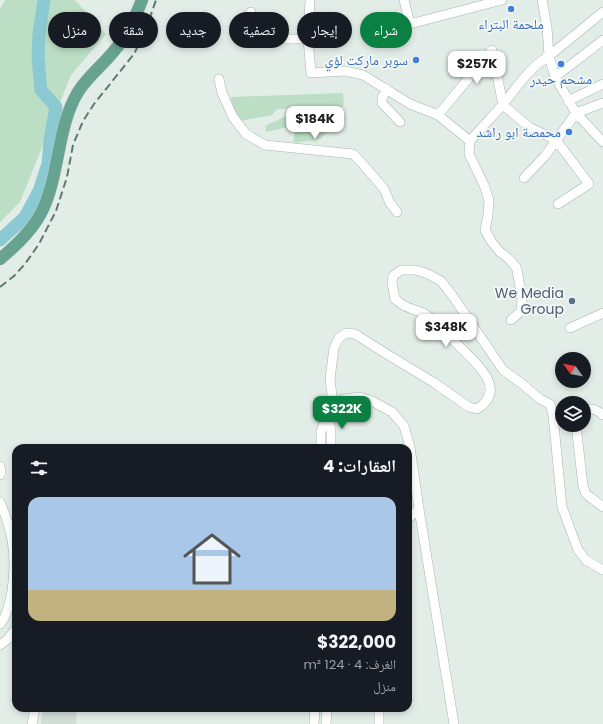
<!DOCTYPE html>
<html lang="ar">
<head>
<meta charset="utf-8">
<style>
  :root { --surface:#171b24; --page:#242831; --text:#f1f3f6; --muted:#9ea1a6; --line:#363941; --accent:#0b8043 }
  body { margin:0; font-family:Poppins,"Noto Naskh Arabic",sans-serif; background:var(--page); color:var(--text); direction:rtl; height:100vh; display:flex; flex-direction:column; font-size:15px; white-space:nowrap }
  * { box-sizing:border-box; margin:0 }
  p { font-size:13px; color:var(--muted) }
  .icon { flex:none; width:22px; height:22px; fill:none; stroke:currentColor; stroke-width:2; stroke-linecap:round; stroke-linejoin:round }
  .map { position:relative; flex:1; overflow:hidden; direction:ltr }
  .panel { position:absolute; left:12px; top:444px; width:400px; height:268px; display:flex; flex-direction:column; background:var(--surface); border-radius:12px; box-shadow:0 2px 6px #0003; direction:rtl }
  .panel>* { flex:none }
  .top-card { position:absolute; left:12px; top:12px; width:400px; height:36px; direction:rtl; display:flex; gap:8px }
  .needle { width:26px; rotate:303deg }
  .buttons { position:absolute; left:555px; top:352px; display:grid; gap:8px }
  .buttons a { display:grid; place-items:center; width:36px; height:36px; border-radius:50%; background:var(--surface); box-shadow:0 2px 6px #0003; font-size:20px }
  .price { position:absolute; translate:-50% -34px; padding:0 9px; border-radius:8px; background:#fff; color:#222; font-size:13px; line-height:26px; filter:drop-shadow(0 1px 2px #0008) }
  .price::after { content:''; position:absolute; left:50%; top:24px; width:12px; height:9px; margin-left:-6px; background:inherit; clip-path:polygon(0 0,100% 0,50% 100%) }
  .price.on { background:var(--accent); color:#fff }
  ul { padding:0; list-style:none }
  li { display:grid; align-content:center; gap:8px; height:212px; padding:0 16px }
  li+li { border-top:1px solid var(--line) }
  li span { display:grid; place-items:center; height:124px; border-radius:12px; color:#555 }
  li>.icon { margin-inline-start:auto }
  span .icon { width:72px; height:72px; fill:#fffc; stroke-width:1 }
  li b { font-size:17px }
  h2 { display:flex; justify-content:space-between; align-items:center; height:48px; padding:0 16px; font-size:17px }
  .chip { padding:0 14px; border-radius:18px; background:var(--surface); box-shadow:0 2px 6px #0003; font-size:14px; line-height:36px }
  .chip.on { background:var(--accent); color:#fff }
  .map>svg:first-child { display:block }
</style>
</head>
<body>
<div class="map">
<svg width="603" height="724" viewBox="0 0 603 724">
  <rect width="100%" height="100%" fill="#e3ede8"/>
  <path fill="#d1ddd7" d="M 43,708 L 77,708 L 76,724 L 41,724 Z"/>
  <path fill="#bcdec4" d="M 5,0 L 75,0 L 106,34 L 71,75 L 20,202 L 0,222 L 0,9 Z
    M 254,12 L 262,14 L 257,31 L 251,29 Z
    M 343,93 L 344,104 L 343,107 L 277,109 L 272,115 L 240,121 L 232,109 L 231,97 Z
    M 302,111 L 320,113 L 320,126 L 326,126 L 326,134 L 320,139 L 293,143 L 295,130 L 302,129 Z
    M 290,114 L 289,127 L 266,132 L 265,126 Z"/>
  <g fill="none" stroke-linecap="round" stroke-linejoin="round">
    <path stroke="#8bcad2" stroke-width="13" d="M 0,240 L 25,217 L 39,191 L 48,164 L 50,140 L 56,107 L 41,90 L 38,58 L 39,34 L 44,0"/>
    <g stroke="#a5b5af" stroke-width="10">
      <path id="minor" d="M 310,0 L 308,39 L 311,73 L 345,71 L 363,75 L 410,104 L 438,115 L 470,141 L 469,154 L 484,185 L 489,200 L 488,215 L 485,230 L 491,241 L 500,252 L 509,259 L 516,267 L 517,270 L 522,299 L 521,311 L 511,320
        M 404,0 L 410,24 L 502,0
        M 542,0 L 547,27 L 549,56 L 555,77 L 576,113 L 603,142
        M 251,12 L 247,32 L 276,39 L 308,39
        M 555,77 L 603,40
        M 219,79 L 222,93 L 233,117 L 246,134 L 265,145 L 353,154 L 361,162 L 384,189 L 390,203 L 397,212
        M 387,89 L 382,98 L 382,103 L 400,122
        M 568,101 L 603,84
        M 438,115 L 492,50 L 503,105 L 529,127 L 556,140 L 589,184 L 558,204
        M 470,141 C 481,128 493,116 504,103 C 517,87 530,67 549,56 L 603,12
        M 524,178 L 545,156 L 576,113 L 603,103
        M 570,328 L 603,313
        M 333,405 L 344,399 L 360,397 L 372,401 L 392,412 L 404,426 L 410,447 L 419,509 L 454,724
        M 584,410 C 592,408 596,409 603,415
        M 327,415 L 331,430 L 331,448
        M 576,425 L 583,486 L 586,494 L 603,507
        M 321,448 L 321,432 L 327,415 L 333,405 L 330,379 L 334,348 L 339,338 L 346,333 L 355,334 L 385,353 L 433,382 L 469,407 L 477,409 C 509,389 475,362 459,346 C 448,335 438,322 425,314 C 419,311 411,309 405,306 C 401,304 398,301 395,299 L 392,282 L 393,276 L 401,270 L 416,270 L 428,274 L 441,281 L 452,295 L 503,370 L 521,383 L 540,399 L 550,404 L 553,415 L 562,507 L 578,550 L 586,560 L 603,570
        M 0,466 L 1,472 L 0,475
        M 0,502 C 5,514 10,527 12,540 C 16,561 14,596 5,616 C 4,619 2,621 0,624
        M 408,519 L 419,509
        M 0,645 L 8,639 L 14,631 L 16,631
        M 32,724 L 35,708
        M 314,724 L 315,708
        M 326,724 L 327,708
        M 379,724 L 379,708"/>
    </g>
    <g stroke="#c1c9c7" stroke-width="13">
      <path id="major" d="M 0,259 C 17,245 34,229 43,209 C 60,172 57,127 78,92 C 88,76 103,65 114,51 C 127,36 135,18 142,0"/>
    </g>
    <use href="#minor" stroke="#fff" stroke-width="9"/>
    <use href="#major" stroke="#67a391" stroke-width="12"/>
    <path stroke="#5d7a71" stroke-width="2" stroke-dasharray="8 4" stroke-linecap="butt" d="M 0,287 L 14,276 L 25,264 L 39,244 L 56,211 L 67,177 L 73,145 L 83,121 L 94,104 L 134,54 L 145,32 L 156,0"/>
  </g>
  <g fill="#3f7fe0" stroke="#f4f9f6" stroke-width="1.5">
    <circle cx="511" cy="9" r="4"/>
    <circle cx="416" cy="60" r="4"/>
    <circle cx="561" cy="64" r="4"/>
    <circle cx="569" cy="132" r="4"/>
  </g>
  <circle fill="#5c6f8a" stroke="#f4f9f6" stroke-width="1.5" cx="572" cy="301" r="4"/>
  <g text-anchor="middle" stroke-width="3.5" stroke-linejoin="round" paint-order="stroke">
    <g font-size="14" fill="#366cbe" stroke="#f4f9f6">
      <text x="511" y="29">ملحمة البتراء</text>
      <text x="408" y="65" text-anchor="end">سوبر ماركت لؤي</text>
      <text x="561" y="84">مشحم حيدر</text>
      <text x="561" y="137" text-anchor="end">محمصة ابو راشد</text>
    </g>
    <g font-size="14" fill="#4e5e75" stroke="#f4f9f6" text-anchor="end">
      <text x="564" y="298">We Media<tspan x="564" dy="16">Group</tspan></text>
    </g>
  </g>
</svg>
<div class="buttons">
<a><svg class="needle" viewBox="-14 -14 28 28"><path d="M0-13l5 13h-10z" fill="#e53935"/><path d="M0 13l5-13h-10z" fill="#9ea1a6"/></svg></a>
<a><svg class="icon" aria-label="layers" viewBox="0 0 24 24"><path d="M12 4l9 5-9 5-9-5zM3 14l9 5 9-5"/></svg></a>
</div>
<b class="price" style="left:477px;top:85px">$257K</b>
<b class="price" style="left:315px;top:140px">$184K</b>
<b class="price" style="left:446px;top:348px">$348K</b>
<b class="price on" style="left:342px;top:430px">$322K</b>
<div class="top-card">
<a class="chip on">شراء</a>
<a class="chip">إيجار</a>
<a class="chip">تصفية</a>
<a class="chip">جديد</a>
<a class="chip">شقة</a>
<a class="chip">منزل</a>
</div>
<section class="panel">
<h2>العقارات: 4<svg class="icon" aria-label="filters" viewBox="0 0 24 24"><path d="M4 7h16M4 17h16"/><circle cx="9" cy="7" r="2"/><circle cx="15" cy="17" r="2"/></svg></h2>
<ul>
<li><span style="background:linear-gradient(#a9c7e8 75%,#c2b280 0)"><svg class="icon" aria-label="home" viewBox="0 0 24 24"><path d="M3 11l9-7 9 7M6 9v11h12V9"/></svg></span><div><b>$322,000</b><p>الغرف: 4 · 124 m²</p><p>منزل</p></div></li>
</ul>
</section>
</div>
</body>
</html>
